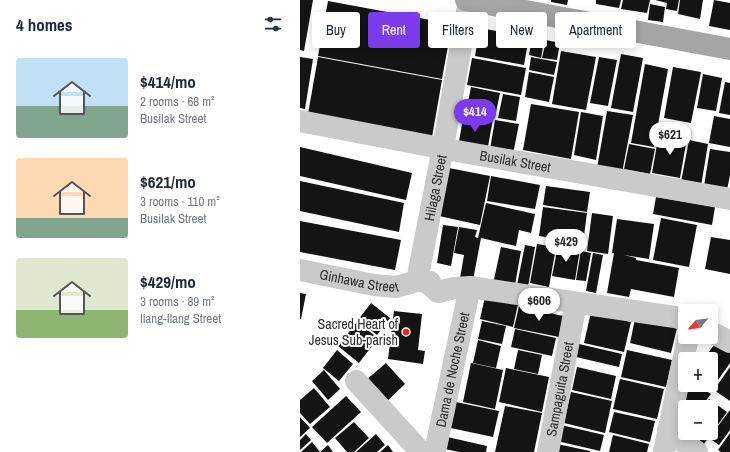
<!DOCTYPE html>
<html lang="en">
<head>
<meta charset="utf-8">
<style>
  :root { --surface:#fff; --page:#f6f6f7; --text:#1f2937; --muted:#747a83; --accent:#7c3aed }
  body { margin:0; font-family:"Archivo Narrow",sans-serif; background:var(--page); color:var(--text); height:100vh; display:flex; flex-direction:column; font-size:15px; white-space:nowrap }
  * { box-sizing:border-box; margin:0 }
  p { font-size:13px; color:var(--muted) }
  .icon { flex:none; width:22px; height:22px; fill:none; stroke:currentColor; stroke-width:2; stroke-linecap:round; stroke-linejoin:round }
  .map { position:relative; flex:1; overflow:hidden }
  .side { display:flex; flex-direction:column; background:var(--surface); width:300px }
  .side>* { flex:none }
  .guide { position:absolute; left:12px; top:12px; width:358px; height:36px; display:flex; gap:8px }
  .needle { width:26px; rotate:242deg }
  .tools { position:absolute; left:378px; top:304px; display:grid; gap:8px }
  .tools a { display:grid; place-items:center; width:40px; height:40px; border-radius:4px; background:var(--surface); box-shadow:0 2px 10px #0003; font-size:20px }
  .price { position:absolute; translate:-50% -34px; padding:0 9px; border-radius:14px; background:#fff; color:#222; font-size:13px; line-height:26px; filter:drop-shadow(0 1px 2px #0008) }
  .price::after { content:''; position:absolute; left:50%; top:24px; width:12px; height:9px; margin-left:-6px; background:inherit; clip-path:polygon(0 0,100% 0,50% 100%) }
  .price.on { background:var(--accent); color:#fff }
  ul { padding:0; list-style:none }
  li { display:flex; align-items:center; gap:12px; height:100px; padding:0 16px }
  li span { display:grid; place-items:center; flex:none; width:112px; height:80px; border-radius:4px; color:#555 }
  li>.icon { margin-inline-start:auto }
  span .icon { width:48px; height:48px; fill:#fffc; stroke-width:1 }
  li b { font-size:17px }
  h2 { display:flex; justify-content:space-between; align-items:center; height:48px; padding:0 16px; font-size:17px }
  .tag { padding:0 14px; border-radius:4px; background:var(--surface); box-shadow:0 2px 10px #0003; font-size:14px; line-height:36px }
  .tag.on { background:var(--accent); color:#fff }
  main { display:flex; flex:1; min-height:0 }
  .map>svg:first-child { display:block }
</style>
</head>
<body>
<main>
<section class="side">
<h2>4 homes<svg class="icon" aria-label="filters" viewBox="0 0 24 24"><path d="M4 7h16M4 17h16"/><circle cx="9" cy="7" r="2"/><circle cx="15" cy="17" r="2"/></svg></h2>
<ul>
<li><span style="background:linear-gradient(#bfe0f5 60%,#7fa58c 0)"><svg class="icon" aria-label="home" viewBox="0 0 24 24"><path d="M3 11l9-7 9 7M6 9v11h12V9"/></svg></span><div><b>$414/mo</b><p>2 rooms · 68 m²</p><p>Busilak Street</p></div></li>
<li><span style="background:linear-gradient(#ffd9b3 75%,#7fa58c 0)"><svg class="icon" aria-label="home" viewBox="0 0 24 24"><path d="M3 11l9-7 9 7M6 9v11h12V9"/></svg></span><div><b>$621/mo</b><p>3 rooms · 110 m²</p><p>Busilak Street</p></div></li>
<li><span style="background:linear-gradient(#dfe7d0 65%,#8fb573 0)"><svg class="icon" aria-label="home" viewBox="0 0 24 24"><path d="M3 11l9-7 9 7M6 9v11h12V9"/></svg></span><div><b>$429/mo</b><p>3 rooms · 89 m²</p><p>Ilang-Ilang Street</p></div></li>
</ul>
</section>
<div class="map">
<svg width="430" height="452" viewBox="0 0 430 452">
  <rect width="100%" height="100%" fill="#fff"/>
  <path fill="#141414" d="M 0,0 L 13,0 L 4,51 L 0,50 Z
    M 251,0 L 268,0 L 267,5 L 251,2 Z
    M 296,0 L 321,0 L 319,8 L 296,4 Z
    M 323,0 L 350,0 L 347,13 L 321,9 Z
    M 355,0 L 379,0 L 377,11 L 366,9 L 367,3 Z
    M 380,0 L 403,0 L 400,19 L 378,14 Z
    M 414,0 L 430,3 L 430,30 L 409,26 Z
    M 28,1 L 152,24 L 142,79 L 18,56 Z
    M 350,4 L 365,7 L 363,22 L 348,20 Z
    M 180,28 L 229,37 L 224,65 L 175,56 Z
    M 232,39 L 244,41 L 241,58 L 229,55 Z
    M 246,40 L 260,43 L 257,60 L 242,58 Z
    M 261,51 L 296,57 L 286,110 L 252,104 Z
    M 321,54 L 343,58 L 333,112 L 311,108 Z
    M 0,57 L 13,59 L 5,109 L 0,108 Z
    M 18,57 L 142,80 L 132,137 L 8,114 Z
    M 231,57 L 257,62 L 254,75 L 229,70 Z
    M 299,57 L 317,60 L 308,106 L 290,103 Z
    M 172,58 L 226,68 L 221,95 L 167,85 Z
    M 345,64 L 368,69 L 354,147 L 331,143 Z
    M 373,67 L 401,72 L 391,123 L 364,118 Z
    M 229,72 L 254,77 L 249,102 L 225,97 Z
    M 403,74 L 422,78 L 416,111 L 397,108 Z
    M 425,82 L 430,83 L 430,115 L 419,113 Z
    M 171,87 L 200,93 L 195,117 L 166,112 Z
    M 203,94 L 220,97 L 216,121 L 198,118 Z
    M 231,104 L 279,112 L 271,159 L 223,150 Z
    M 307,111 L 333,115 L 322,173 L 297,168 Z
    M 281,112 L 303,116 L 296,160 L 274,155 Z
    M 164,113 L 193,119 L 187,152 L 158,147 Z
    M 414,116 L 430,119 L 430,147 L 409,143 Z
    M 195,120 L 219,124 L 213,154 L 190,149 Z
    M 359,133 L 387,138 L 380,178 L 352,173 Z
    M 389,140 L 408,144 L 401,186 L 381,182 Z
    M 329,144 L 355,149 L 350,174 L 324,169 Z
    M 0,147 L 112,173 L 106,200 L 0,176 Z
    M 410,149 L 430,152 L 430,175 L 427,190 L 404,186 Z
    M 149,168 L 190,176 L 180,225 L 139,216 Z
    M 191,176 L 240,185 L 235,209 L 187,201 Z
    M 0,181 L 104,203 L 99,232 L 0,211 Z
    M 246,186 L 290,192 L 287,212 L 243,205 Z
    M 356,197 L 415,207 L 412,225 L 353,214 Z
    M 186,203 L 235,214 L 231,233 L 219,230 L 216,246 L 181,238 L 173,280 L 160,278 L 164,255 L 154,253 L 159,227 L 177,230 L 175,237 L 178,238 Z
    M 243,207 L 287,213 L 283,243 L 239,236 Z
    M 292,213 L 313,216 L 308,254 L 287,251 Z
    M 361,218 L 397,225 L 389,267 L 353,260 Z
    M 317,219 L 354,224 L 349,259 L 324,255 L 336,258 L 336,260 L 379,268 L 374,297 L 331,289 L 329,297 L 307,293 L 314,253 L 312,253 Z
    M 0,221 L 101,240 L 95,270 L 0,252 Z
    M 143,225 L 158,227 L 151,266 L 137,263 Z
    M 411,237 L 430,240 L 430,274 L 405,269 Z
    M 237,244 L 256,247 L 249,287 L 230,283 Z
    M 225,245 L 235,247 L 228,287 L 217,285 Z
    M 258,246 L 280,250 L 275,280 L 252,276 Z
    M 201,247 L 221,251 L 215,285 L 193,284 Z
    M 281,251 L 291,253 L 286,281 L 276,280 Z
    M 293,253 L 303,255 L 296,293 L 286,291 Z
    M 0,293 L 6,294 L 1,319 L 0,319 Z
    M 185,297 L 218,304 L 213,327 L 180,319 Z
    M 71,303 L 90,318 L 77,335 L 58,320 Z
    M 219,306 L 263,316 L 259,337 L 214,328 Z
    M 94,311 L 122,314 L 118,350 L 125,351 L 123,364 L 88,359 Z
    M 291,312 L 331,322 L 324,352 L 284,343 Z
    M 336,314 L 378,324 L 371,353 L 330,343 Z
    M 182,321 L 206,326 L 202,344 L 178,339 Z
    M 57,322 L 78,338 L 59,363 L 38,346 Z
    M 215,329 L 256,338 L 252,356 L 211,347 Z
    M 418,339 L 430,348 L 430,363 L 413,387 L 409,385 L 411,385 L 411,359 L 404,359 Z
    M 178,340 L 201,346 L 196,368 L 173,363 Z
    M 279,344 L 322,354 L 319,367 L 276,357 Z
    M 37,350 L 53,364 L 39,381 L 23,368 Z
    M 218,350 L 242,355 L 238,374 L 214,369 Z
    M 327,350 L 372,360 L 366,387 L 321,377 Z
    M 86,363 L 105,384 L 85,403 L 65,381 Z
    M 171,363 L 203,370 L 195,409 L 163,402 Z
    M 277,367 L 316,376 L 311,399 L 272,390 Z
    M 430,367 L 430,401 L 414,390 Z
    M 206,368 L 249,377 L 242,412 L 199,402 Z
    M 24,370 L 40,389 L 28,400 L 12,381 Z
    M 320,379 L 364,389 L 357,419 L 313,409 Z
    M 385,385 L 397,385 L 411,394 L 401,407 L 385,407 L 385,429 L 376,421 Z
    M 14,388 L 30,407 L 10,424 L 0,413 L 0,400 Z
    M 271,392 L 312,401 L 305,433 L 264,423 Z
    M 46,396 L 61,412 L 27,443 L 12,427 Z
    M 409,399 L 427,412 L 404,444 L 390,433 L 411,433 L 411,407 L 404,407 Z
    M 151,401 L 199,411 L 193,437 L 146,427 Z
    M 205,406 L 242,413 L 234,452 L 195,452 Z
    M 430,410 L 430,430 L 419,445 L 409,438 Z
    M 314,412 L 355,421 L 350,442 L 309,432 Z
    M 0,417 L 10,428 L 0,437 Z
    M 54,422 L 69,438 L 54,452 L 47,452 L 35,438 Z
    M 261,425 L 304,435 L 300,451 L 257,441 Z
    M 430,433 L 430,452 L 421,452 L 418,450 Z
    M 6,434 L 11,440 L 0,450 L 0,440 Z
    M 76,434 L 85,445 L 77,452 L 56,452 Z
    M 313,435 L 349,444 L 347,452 L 309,452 Z
    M 143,436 L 187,446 L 186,452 L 159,452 L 140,448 Z
    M 12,442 L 20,452 L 28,445 L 33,452 L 1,452 Z
    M 257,444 L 290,451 L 290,452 L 255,452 Z
    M 88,445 L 93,452 L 80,452 Z"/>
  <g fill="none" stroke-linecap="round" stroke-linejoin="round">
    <g stroke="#cacaca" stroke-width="22">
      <path id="s1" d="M 0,121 L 151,150 L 430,199"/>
      <path id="s2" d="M 0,270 L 74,285 L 96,287 L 117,281 L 130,282"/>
      <path id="s3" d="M 117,281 L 143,148 L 169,0"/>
      <path d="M 127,282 L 138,292 L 154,288 L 170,287 L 375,317 L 385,320"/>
      <path d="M 411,332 L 430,342"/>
      <path d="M 56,381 L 121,452"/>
      <path d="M 368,431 L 397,452"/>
      <path id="s4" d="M 135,452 L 170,287"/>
      <path id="s5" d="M 248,452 L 276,303"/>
      <path d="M 364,452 L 388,337"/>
    </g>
    <path stroke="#a5a5a5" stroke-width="22" d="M 166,0 L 430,49"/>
  </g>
  <circle fill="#f31f25" stroke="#fff" stroke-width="1.5" cx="106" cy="332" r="4"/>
  <g text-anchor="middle" stroke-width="4" stroke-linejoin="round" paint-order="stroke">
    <g font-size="14" fill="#2d2d2d" stroke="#fff">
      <text dy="5" stroke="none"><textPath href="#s1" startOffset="219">Busilak Street</textPath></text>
      <text dy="5" stroke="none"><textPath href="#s3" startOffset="95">Hilaga Street</textPath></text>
      <text dy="5" stroke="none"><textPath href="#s2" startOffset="60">Ginhawa Street</textPath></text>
      <text dy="5" stroke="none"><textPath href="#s4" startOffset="84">Dama de Noche Street</textPath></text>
      <text dy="5" stroke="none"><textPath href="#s5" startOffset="64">Sampaguita Street</textPath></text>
    </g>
    <g font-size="14" fill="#2d2d2d" stroke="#fff" text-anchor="end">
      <text x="98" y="329">Sacred Heart of<tspan x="98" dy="16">Jesus Sub-parish</tspan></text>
    </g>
  </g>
</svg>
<div class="tools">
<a><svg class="needle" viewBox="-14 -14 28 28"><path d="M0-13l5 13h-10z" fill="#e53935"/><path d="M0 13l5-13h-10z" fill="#747a83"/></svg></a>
<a>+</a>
<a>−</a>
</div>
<b class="price on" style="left:175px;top:133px">$414</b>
<b class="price" style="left:370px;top:156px">$621</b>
<b class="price" style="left:266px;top:263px">$429</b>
<b class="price" style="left:239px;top:322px">$606</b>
<div class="guide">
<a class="tag">Buy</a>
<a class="tag on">Rent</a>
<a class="tag">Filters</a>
<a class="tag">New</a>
<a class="tag">Apartment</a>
</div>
</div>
</main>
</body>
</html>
